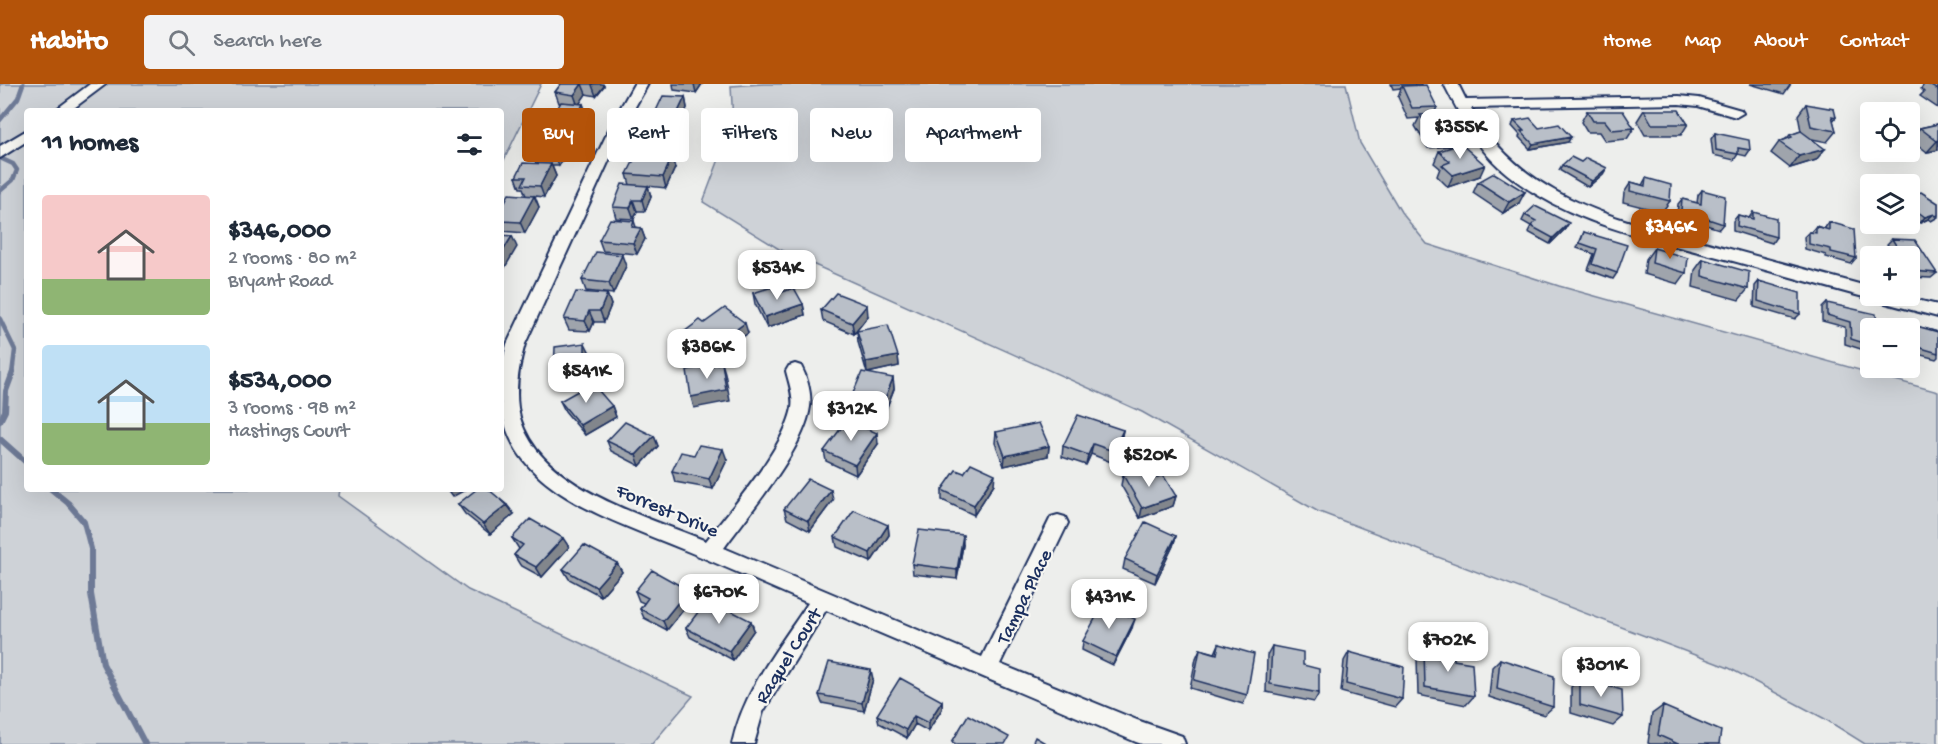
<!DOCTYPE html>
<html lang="en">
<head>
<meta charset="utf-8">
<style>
  :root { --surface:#fff; --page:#f2f2f3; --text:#1f2937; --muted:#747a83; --accent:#b45309 }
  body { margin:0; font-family:"Gochi Hand",sans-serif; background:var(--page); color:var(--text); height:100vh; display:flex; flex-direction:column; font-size:22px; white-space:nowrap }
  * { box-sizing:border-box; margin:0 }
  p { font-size:20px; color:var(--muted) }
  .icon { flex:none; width:33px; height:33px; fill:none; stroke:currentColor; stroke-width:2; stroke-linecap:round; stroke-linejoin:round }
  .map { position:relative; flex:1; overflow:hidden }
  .side { position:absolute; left:24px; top:24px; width:480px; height:384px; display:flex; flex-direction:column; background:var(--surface); border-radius:6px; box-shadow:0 6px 24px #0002 }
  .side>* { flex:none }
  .hud { position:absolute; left:522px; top:24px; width:570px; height:54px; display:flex; gap:12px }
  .fabs { position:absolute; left:1860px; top:18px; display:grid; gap:12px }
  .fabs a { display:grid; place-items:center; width:60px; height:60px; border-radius:6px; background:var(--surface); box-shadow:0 6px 24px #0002; font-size:30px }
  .price { position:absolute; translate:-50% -51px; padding:0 14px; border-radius:12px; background:#fff; color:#222; font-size:20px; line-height:39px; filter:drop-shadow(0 2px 3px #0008) }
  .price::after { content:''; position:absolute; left:50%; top:36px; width:18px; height:14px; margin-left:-9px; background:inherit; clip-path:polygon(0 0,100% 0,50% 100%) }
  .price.current { background:var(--accent); color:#fff }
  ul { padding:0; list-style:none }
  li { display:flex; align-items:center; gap:18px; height:150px; padding:0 18px }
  li span { display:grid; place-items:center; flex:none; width:168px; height:120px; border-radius:6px; color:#555 }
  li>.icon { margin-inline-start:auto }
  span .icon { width:72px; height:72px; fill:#fffc; stroke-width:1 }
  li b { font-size:26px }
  h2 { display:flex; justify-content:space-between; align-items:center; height:72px; padding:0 18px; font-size:26px }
  .pill { padding:0 21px; border-radius:6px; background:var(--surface); box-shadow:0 6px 24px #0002; font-size:21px; line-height:54px }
  .pill.current { background:var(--accent); color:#fff }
  header { display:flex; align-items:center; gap:36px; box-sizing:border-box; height:84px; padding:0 30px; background:var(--accent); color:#fff }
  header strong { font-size:28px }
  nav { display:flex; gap:33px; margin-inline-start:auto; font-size:21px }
  .search { width:420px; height:54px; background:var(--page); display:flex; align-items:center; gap:15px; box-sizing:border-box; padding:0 21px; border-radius:6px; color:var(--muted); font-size:22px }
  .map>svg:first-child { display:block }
</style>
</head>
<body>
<header>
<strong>Habito</strong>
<div class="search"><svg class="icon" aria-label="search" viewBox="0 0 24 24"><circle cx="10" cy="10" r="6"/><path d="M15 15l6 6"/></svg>Search here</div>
<nav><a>Home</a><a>Map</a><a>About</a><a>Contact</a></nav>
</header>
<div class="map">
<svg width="1938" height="660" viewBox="0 0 1938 660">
  <rect width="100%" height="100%" fill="#edeeec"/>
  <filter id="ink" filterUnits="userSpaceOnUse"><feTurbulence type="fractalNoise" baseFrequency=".0167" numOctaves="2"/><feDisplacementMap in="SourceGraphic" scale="12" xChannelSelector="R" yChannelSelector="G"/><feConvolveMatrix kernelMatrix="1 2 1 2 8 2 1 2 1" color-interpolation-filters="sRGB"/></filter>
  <g filter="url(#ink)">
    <path fill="#ced2d7" stroke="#74809a" stroke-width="1.5" d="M 0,0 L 541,0 L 501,82 L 501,27 L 27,27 L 27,405 L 339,405 L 338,412 L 468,506 L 693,612 L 652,660 L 0,660 Z
      M 763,0 L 1346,0 L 1360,59 L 1401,128 L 1427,160 L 1559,202 L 1938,308 L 1938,660 L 1865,660 L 1825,635 L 1729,584 L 1317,427 L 1142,328 L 779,165 L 703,118 L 733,38 L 731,2 Z"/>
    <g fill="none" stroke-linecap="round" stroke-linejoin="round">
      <path stroke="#6e7a96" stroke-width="4.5" d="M 0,36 L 18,14 L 23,0
        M 0,74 L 13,80 L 17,86 L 13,96 L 0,107
        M 0,235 L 15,266 L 12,290"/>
      <path stroke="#6e7a96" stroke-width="6" d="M 0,337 L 5,327 L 6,307 L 13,288
        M 0,355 L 27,379
        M 51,405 L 68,419 L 84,438 L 91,465 L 91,510 L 103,580 L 145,660"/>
      <g stroke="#1b2f5e" stroke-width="4">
        <path id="minor" d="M 90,0 L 106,0 L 70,27 L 54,27 Z
          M 634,0 L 648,0 L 627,37 L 525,260 C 519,281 515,302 518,324 C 530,402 644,431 706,457 C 732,423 784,365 792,324 C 794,312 789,299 786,287 L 789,282 L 795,280 L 801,282 C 807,293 812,310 810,323 C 804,366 749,429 724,464 L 982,573 L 1051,433 L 1058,431 L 1065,433 L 1068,439 L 1000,580 L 1137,636 L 1182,652 L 1185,660 L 1142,660 L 1136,658 L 826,526 L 763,628 L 754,660 L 732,660 C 743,607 779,563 808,519 C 766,501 724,482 682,465 C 584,425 472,393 507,260 L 613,37 Z
          M 1444,0 L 1458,0 L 1466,16 L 1679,12 L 1699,14 L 1741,26 L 1743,29 L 1736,33 L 1698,22 L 1679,20 L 1471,24 C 1521,114 1615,135 1708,159 C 1762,174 1816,188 1870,203 L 1870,212 L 1900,212 L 1938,221 L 1938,233 C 1869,215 1802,196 1733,177 C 1652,155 1563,140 1499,83 C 1474,60 1459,29 1444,0 Z
          M 27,46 L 27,57 L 0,74 L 0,62 Z"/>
      </g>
      <use href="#minor" fill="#f6f6f2" fill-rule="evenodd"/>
    </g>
    <path fill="#9fa4ac" stroke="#1b2f5e" stroke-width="1.5" d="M 561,0 L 593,0 L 604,2 L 596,12 L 586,10 L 579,20 L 583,20 L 587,31 L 576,52 L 553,51 L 549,40 L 561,19 L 559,19 L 555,8 Z
      M 673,0 L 702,0 L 696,9 L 674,6 Z
      M 1391,0 L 1421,0 L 1421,2 L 1437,23 L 1434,30 L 1456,51 L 1451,62 L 1428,64 L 1415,42 L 1419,34 L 1408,35 L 1398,13 L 1401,4 L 1393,5 Z
      M 1750,0 L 1791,0 L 1784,10 Z
      M 1924,0 L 1938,0 L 1938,24 L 1920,12 L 1924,8 L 1921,5 Z
      M 685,13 L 687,24 L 680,41 L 674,41 L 676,51 L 668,70 L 644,68 L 641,57 L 658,39 L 655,29 Z
      M 1806,20 L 1836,33 L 1833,37 L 1836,47 L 1827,58 L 1812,55 L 1816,76 L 1790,84 L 1771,69 L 1779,58 L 1786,55 L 1790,51 L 1801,47 L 1798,31 Z
      M 1644,26 L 1688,40 L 1681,51 L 1645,51 L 1637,37 Z
      M 1587,27 L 1634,44 L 1627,55 L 1605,57 L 1599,48 L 1587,48 L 1581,38 Z
      M 1514,37 L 1539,44 L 1568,58 L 1530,65 L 1519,53 L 1520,51 L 1512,42 Z
      M 1938,40 L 1938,66 L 1927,68 L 1910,55 L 1920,44 Z
      M 1715,49 L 1750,66 L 1746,72 L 1738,70 L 1734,76 L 1713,71 L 1711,55 Z
      M 568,66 L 559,82 L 552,82 L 556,92 L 544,113 L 535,112 L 539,123 L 525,149 L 501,147 L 501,125 L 526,112 L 523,104 L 520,104 L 516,93 L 536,79 L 532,69 Z
      M 1439,67 L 1480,92 L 1448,103 L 1437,92 L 1440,84 L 1434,79 Z
      M 1562,81 L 1603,90 L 1588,103 L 1559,86 Z
      M 675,84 L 666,104 L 648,102 L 651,113 L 645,127 L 637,127 L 634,135 L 616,134 L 613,123 L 630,101 L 627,90 Z
      M 1646,94 L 1670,117 L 1662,128 L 1623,118 L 1624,109 L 1631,98 L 1642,101 Z
      M 1478,98 L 1519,119 L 1503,129 L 1473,109 Z
      M 1702,106 L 1723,140 L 1719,145 L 1677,132 L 1678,120 L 1682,115 L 1697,119 L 1698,111 Z
      M 1910,112 L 1938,119 L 1938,133 L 1931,137 L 1928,135 L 1920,139 L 1910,131 Z
      M 1753,128 L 1776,153 L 1772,159 L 1733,147 L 1733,137 L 1738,131 L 1749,134 Z
      M 1525,131 L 1565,145 L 1550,160 L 1528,148 L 1531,142 L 1522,137 Z
      M 634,137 L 636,143 L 641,144 L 645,155 L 637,170 L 603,167 L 599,156 Z
      M 1829,138 L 1856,174 L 1851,180 L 1826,173 L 1826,171 L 1805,165 L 1804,153 L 1809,148 L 1811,148 L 1816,142 L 1824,145 Z
      M 1584,148 L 1617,189 L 1613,195 L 1588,186 L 1594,170 L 1577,164 Z
      M 1892,155 L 1937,189 L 1931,194 L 1910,193 L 1910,172 L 1876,172 L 1875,170 L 1880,165 L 1890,165 L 1887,160 Z
      M 1654,164 L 1686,189 L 1678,200 L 1644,190 L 1646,175 Z
      M 1703,175 L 1748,205 L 1739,216 L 1693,203 L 1695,186 Z
      M 626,182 L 613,210 L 586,207 L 582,196 Z
      M 1759,197 L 1800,230 L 1795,235 L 1754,223 L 1755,202 Z
      M 753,209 L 803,220 L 805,231 L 767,244 L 755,220 Z
      M 607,210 L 611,221 L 604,238 L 594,238 L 590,247 L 569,246 L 564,235 Z
      M 1827,219 L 1870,244 L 1870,268 L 1845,260 L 1845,243 L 1822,237 L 1822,224 Z
      M 821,226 L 868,232 L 854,250 L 823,237 Z
      M 1895,236 L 1938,248 L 1938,273 L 1936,275 L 1910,268 L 1910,244 L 1890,244 L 1890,241 Z
      M 704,239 L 748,249 L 711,277 L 687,259 L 684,248 Z
      M 857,247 L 898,272 L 899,282 L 867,289 L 858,258 Z
      M 893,294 L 894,305 L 881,338 L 849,331 L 848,321 Z
      M 560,317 L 612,322 L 616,333 L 585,351 L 565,327 Z
      M 1123,346 L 1121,356 L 1111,378 L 1091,370 L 1086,381 L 1062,373 L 1063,362 Z
      M 996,348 L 1049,362 L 1048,372 L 1004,382 L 995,359 Z
      M 654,352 L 658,362 L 640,382 L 611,367 L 607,357 Z
      M 878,360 L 856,391 L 826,377 L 824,367 Z
      M 694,371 L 727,376 L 713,405 L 675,398 L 672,387 Z
      M 964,389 L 994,400 L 974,431 L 942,416 L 942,406 Z
      M 1123,391 L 1152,395 L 1176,412 L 1173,422 L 1140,434 L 1121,401 Z
      M 833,416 L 810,447 L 787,435 L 784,425 Z
      M 458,420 L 514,430 L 490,450 L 465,430 Z
      M 888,441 L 889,451 L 871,478 L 837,463 L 835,453 Z
      M 1176,452 L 1173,462 L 1155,499 L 1123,485 L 1125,475 Z
      M 512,454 L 569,463 L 542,493 L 520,481 L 514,471 L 519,465 Z
      M 963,461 L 957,495 L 913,490 L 912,480 Z
      M 617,479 L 622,488 L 601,512 L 569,495 L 563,485 Z
      M 635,507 L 692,515 L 667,546 L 644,534 L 640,525 L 644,519 L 639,517 Z
      M 751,537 L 754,546 L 733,576 L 690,553 L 686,544 Z
      M 1132,544 L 1113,581 L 1082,566 L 1083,557 Z
      M 1219,560 L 1247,611 L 1243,620 L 1190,604 L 1196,574 L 1200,565 L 1215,569 Z
      M 1272,562 L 1303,581 L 1319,609 L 1314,618 L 1266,608 L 1267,571 Z
      M 1424,565 L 1454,576 L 1474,612 L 1466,621 L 1418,611 L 1417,574 Z
      M 1349,568 L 1402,615 L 1395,623 L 1341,608 L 1344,577 Z
      M 1500,575 L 1553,623 L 1544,631 L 1489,613 L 1492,583 Z
      M 1580,594 L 1623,633 L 1613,642 L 1571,629 L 1571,603 Z
      M 873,595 L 864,627 L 822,619 L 819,611 Z
      M 942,617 L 942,625 L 928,647 L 915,640 L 907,654 L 879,639 L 877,631 Z
      M 1663,622 L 1719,660 L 1650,660 L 1648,659 L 1652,630 Z"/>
    <path fill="#82868c" stroke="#1b2f5e" stroke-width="1.5" d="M 582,0 L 586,10 L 578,22 L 574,11 Z
      M 593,0 L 603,0 L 604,2 L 596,12 L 592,1 Z
      M 694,0 L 702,0 L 696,9 Z
      M 685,13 L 687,24 L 680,41 L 677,30 Z
      M 583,20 L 587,31 L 576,52 L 572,41 Z
      M 673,40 L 676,51 L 668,70 L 665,59 Z
      M 1571,53 L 1568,58 L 1530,65 L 1533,60 Z
      M 564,55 L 568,66 L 559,82 L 555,71 Z
      M 1938,56 L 1938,66 L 1927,68 L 1937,57 Z
      M 1825,65 L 1816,76 L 1790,84 L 1799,72 Z
      M 672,73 L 675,84 L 666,104 L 663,93 Z
      M 551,80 L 556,92 L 544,113 L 540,102 Z
      M 1485,81 L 1480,92 L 1448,103 L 1453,91 Z
      M 1607,84 L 1603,90 L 1588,103 L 1592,97 Z
      M 648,102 L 651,113 L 645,127 L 642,116 Z
      M 1525,108 L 1519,119 L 1503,129 L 1509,118 Z
      M 534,112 L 539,123 L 525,149 L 520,138 Z
      M 633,116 L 637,127 L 634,135 L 630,124 Z
      M 1934,130 L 1928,135 L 1920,139 L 1925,133 Z
      M 1569,139 L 1565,145 L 1550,160 L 1553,154 Z
      M 641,144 L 645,155 L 637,170 L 633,159 Z
      M 512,152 L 517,163 L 504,185 L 501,180 L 501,170 Z
      M 622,171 L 626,182 L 613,210 L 609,199 Z
      M 501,191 L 504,197 L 501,203 Z
      M 607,210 L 611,221 L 604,238 L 600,227 Z
      M 803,220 L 805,231 L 767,244 L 765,233 Z
      M 867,221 L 868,232 L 854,250 L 852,239 Z
      M 589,227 L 594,238 L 590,247 L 585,237 Z
      M 745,239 L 748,249 L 711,277 L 708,266 Z
      M 585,259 L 590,269 L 590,295 L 559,299 L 554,289 Z
      M 898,272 L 899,282 L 867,289 L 866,278 Z
      M 722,279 L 725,289 L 730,317 L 694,324 L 691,313 Z
      M 893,294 L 894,305 L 881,338 L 880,327 Z
      M 612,322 L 616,333 L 585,351 L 580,341 Z
      M 1123,346 L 1121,356 L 1111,378 L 1113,367 Z
      M 877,349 L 878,360 L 856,391 L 855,381 Z
      M 654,352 L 658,362 L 640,382 L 636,371 Z
      M 1093,360 L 1091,370 L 1086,381 L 1088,371 Z
      M 1049,362 L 1048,372 L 1004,382 L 1005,372 Z
      M 723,365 L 727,376 L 713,405 L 709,395 Z
      M 995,390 L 994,400 L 974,431 L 974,421 Z
      M 446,405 L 467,405 L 452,413 Z
      M 831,406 L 833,416 L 810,447 L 808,437 Z
      M 1176,412 L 1173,422 L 1140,434 L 1142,424 Z
      M 507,421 L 514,430 L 490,450 L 483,440 Z
      M 888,441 L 889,451 L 871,478 L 870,469 Z
      M 963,451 L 963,461 L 957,495 L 957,486 Z
      M 1176,452 L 1173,462 L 1155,499 L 1157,490 Z
      M 563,454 L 569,463 L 542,493 L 536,483 Z
      M 617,479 L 622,488 L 601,512 L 596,503 Z
      M 688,506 L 692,515 L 667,546 L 663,537 Z
      M 1135,535 L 1132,544 L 1113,581 L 1116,573 Z
      M 751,537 L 754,546 L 733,576 L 729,567 Z
      M 871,586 L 873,595 L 864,627 L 862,619 Z
      M 942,617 L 942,625 L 928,647 L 928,639 Z
      M 914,632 L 915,640 L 907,654 L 906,646 Z"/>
    <path fill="#b9bfc8" stroke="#1b2f5e" stroke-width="1.5" d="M 561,0 L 582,0 L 574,11 L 555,8 Z
      M 1934,0 L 1938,0 L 1938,6 L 1929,1 Z
      M 1426,1 L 1437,23 L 1412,24 L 1402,2 Z
      M 663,12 L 685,13 L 677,30 L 655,29 Z
      M 561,18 L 583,20 L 572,41 L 549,40 Z
      M 1806,20 L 1834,25 L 1836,33 L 1832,32 L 1836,47 L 1811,42 Z
      M 1644,26 L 1679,26 L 1688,40 L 1652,40 Z
      M 1587,27 L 1623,27 L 1634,44 L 1612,46 L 1605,37 L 1593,37 Z
      M 1443,30 L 1456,51 L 1433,53 L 1420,31 Z
      M 1530,34 L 1539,44 L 1559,40 L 1571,53 L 1533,60 L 1521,47 L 1524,47 L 1514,37 Z
      M 650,38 L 673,40 L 665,59 L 641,57 Z
      M 1938,40 L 1938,56 L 1937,57 L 1920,44 Z
      M 1801,47 L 1825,65 L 1799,72 L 1779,58 L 1792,53 L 1790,51 Z
      M 1715,49 L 1749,56 L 1750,66 L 1738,64 L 1738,70 L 1716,66 Z
      M 541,53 L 564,55 L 555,71 L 532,69 Z
      M 1461,60 L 1485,81 L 1453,91 L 1442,81 L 1450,78 L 1439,67 Z
      M 637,70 L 672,73 L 663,93 L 627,90 Z
      M 1571,73 L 1581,78 L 1586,74 L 1607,84 L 1592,97 L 1562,81 Z
      M 523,79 L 551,80 L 540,102 L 522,101 L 526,93 L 516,93 Z
      M 1494,89 L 1525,108 L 1509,118 L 1478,98 Z
      M 1646,94 L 1671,101 L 1670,117 L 1630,107 L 1631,98 L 1645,102 Z
      M 622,100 L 648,102 L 642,116 L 633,116 L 630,124 L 613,123 Z
      M 1702,106 L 1725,112 L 1723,140 L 1681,126 L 1682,115 L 1701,120 Z
      M 1921,108 L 1938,119 L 1938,131 L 1936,132 L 1934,130 L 1925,133 L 1910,122 L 1910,119 L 1917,116 L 1910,112 Z
      M 509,110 L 534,112 L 520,138 L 501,137 L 501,125 Z
      M 1535,122 L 1569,139 L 1553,154 L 1531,142 L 1536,137 L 1525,131 Z
      M 1753,128 L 1776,134 L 1776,153 L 1737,142 L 1738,131 L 1753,135 Z
      M 610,135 L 634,137 L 632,143 L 641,144 L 633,159 L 599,156 Z
      M 1829,138 L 1854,145 L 1856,174 L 1831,168 L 1831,165 L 1809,160 L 1809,148 L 1816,149 L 1816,142 L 1829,146 Z
      M 1584,148 L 1627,161 L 1617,189 L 1592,180 L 1597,165 L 1580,159 Z
      M 501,151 L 512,152 L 501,170 Z
      M 1892,155 L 1915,156 L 1937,189 L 1913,187 L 1912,185 L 1910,185 L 1910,172 L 1885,172 L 1880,165 L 1899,166 Z
      M 1654,164 L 1688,174 L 1686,189 L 1652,179 Z
      M 596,168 L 622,171 L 609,199 L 582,196 Z
      M 1703,175 L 1749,188 L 1748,205 L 1702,192 Z
      M 1759,197 L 1800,209 L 1800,230 L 1758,217 Z
      M 772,203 L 776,210 L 794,204 L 803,220 L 765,233 L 753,209 Z
      M 576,208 L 607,210 L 600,227 L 589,227 L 585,237 L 564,235 Z
      M 836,209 L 867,221 L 852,239 L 821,226 Z
      M 1827,219 L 1876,230 L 1877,244 L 1870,244 L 1870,261 L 1851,255 L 1850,238 L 1827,231 Z
      M 725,224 L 745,239 L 708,266 L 684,248 L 700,236 L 704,239 Z
      M 1895,236 L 1938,248 L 1938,269 L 1914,262 L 1913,253 L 1910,252 L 1910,244 L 1896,244 Z
      M 888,241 L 898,272 L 866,278 L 857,247 Z
      M 585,259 L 585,284 L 554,289 L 555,263 Z
      M 722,279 L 726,306 L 691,313 L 687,286 Z
      M 862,288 L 893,294 L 880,327 L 848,321 Z
      M 592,299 L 612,322 L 580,341 L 560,317 Z
      M 1078,331 L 1123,346 L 1113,367 L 1093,360 L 1088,371 L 1063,362 Z
      M 847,336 L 877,349 L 855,381 L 824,367 Z
      M 625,338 L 654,352 L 636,371 L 607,357 Z
      M 1039,339 L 1049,362 L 1005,372 L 996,348 Z
      M 699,361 L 723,365 L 709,395 L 672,387 L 681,368 L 694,371 Z
      M 971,379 L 995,390 L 974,421 L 942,406 L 956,386 L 964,389 Z
      M 1144,383 L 1152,395 L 1163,391 L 1176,412 L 1142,424 L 1123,391 Z
      M 808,395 L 831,406 L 808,437 L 784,425 Z
      M 477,405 L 488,405 L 507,421 L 483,440 L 458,420 Z
      M 854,426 L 888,441 L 870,469 L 835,453 Z
      M 530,435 L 563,454 L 536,483 L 514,471 L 523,461 L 512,454 Z
      M 1145,438 L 1176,452 L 1157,490 L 1125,475 Z
      M 919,446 L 963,451 L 957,486 L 912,480 Z
      M 584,461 L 617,479 L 596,503 L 563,485 Z
      M 652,486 L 688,506 L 663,537 L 640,525 L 648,514 L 635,507 Z
      M 708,515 L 751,537 L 729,567 L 686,544 Z
      M 1103,520 L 1135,535 L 1116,573 L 1083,557 Z
      M 1219,560 L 1254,570 L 1247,611 L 1194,596 L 1200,565 L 1217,570 Z
      M 1272,562 L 1303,568 L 1303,581 L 1319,585 L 1319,609 L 1270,600 Z
      M 1424,565 L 1454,571 L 1454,576 L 1472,579 L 1474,612 L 1425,603 Z
      M 1349,568 L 1404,583 L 1402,615 L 1346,600 Z
      M 1500,575 L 1554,592 L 1553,623 L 1497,605 Z
      M 829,578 L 871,586 L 862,619 L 819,611 Z
      M 900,594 L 942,617 L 928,639 L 914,632 L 906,646 L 877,631 Z
      M 1580,594 L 1622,606 L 1623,633 L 1580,621 Z
      M 1663,622 L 1721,647 L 1719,660 L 1678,660 L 1658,651 Z
      M 968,631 L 1009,653 L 1005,660 L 956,660 L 952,658 Z
      M 1035,653 L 1047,660 L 1032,660 Z"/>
  </g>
  <g text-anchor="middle" stroke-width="4.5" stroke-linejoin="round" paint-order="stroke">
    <g font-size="20" fill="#1b2f5e" stroke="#f6f6f2">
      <text transform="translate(668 425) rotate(23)" y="7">Forrest Drive</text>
      <text transform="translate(1023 512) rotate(-64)" y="7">Tampa Place</text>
      <text transform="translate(787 571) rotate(-58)" y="7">Raquel Court</text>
    </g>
  </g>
</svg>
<div class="fabs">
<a><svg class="icon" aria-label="locate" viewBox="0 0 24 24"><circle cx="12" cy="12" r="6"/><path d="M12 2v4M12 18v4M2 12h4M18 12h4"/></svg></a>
<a><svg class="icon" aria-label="layers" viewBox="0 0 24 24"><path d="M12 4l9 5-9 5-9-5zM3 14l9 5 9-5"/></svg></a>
<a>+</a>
<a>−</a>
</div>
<b class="price" style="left:1460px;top:76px">$355K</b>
<b class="price current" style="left:1670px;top:176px">$346K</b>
<b class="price" style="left:777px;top:217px">$534K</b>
<b class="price" style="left:707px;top:296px">$386K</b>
<b class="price" style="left:586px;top:320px">$541K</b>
<b class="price" style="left:851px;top:358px">$312K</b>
<b class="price" style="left:1149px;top:404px">$520K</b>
<b class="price" style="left:719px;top:541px">$670K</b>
<b class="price" style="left:1109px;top:546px">$431K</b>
<b class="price" style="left:1448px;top:589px">$702K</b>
<b class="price" style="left:1601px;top:614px">$301K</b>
<div class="hud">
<a class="pill current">Buy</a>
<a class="pill">Rent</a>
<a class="pill">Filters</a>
<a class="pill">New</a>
<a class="pill">Apartment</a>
</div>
<section class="side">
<h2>11 homes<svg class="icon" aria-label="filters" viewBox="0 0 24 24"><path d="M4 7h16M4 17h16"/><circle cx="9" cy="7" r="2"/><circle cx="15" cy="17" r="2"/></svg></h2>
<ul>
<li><span style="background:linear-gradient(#f6c9c9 70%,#8fb573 0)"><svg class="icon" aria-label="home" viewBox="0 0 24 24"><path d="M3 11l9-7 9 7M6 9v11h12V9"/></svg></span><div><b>$346,000</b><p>2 rooms · 80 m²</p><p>Bryant Road</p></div></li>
<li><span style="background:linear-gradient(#bfe0f5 65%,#8fb573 0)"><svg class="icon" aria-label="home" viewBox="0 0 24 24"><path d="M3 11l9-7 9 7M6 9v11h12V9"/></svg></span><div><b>$534,000</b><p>3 rooms · 98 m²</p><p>Hastings Court</p></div></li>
</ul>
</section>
</div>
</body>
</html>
